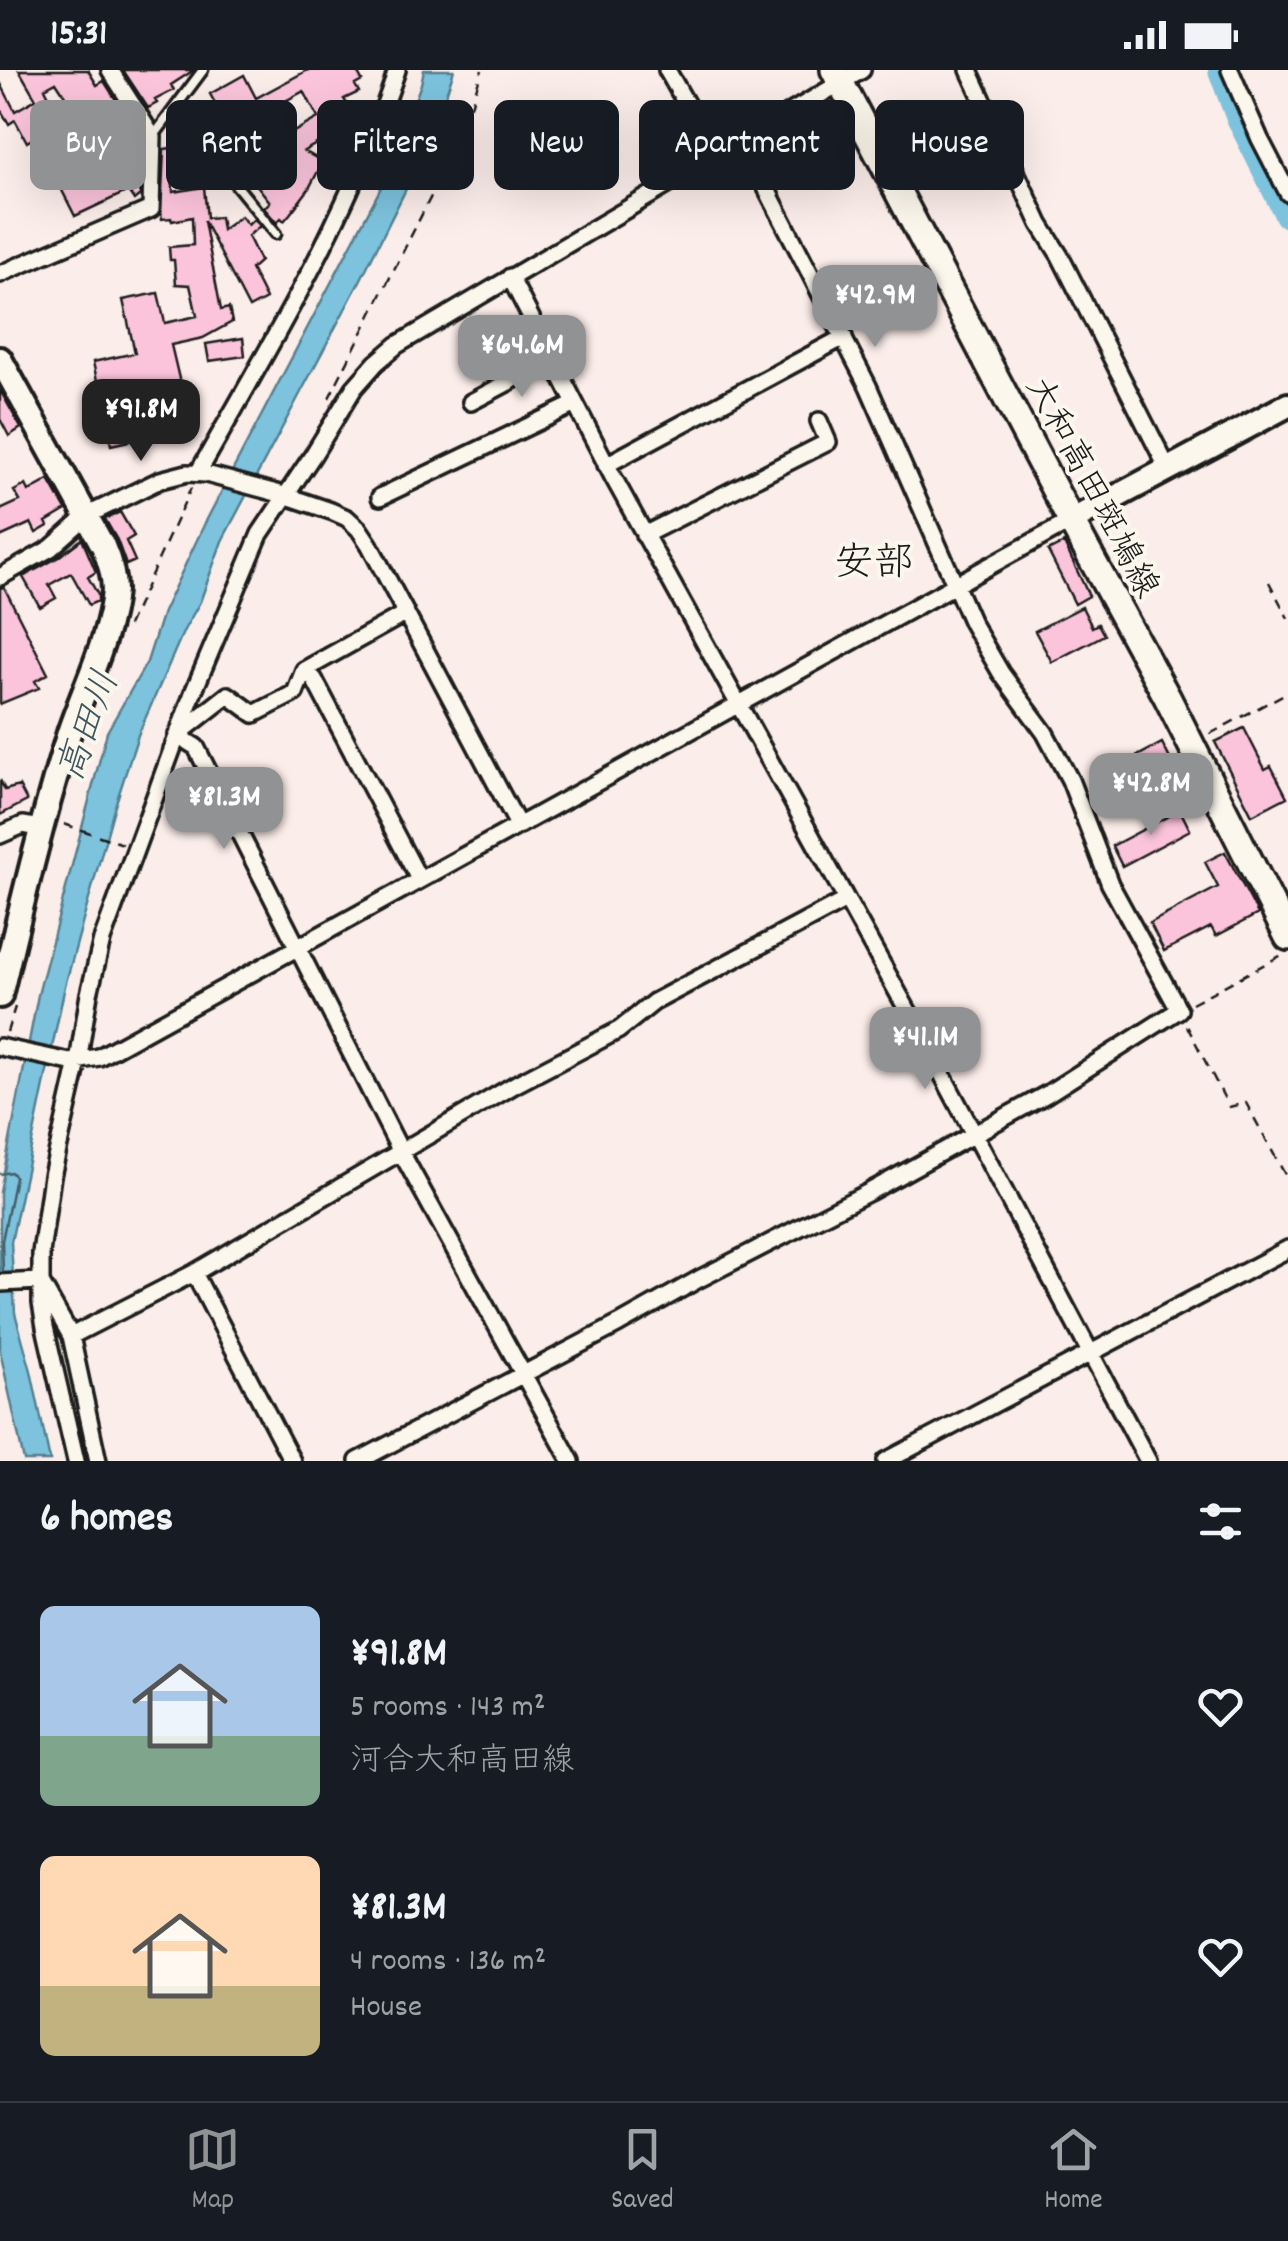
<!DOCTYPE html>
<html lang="en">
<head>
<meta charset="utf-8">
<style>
  :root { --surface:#171b24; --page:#20242c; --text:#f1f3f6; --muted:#9ea1a6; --line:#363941; --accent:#919294 }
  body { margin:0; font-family:Dekko,"Klee One",sans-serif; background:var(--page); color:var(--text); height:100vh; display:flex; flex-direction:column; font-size:38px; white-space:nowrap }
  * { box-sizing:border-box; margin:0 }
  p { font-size:32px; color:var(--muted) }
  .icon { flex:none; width:55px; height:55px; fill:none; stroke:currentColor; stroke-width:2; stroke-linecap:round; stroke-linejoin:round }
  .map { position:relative; height:1391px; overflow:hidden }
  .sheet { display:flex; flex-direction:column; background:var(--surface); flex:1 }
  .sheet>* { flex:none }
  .banner { position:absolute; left:30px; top:30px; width:1230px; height:90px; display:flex; gap:20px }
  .price { position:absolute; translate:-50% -85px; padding:0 22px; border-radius:20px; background:var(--accent); color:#fff; font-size:32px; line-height:65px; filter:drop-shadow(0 2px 5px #0008) }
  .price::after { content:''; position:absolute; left:50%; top:60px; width:30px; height:22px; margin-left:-15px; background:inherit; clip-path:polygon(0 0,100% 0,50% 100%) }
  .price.on { background:#222; color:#fff }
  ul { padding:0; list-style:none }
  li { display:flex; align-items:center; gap:30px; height:250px; padding:0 40px }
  li span { display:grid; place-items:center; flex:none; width:280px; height:200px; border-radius:15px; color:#555 }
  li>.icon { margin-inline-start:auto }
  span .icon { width:120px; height:120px; fill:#fffc; stroke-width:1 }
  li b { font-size:42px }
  h2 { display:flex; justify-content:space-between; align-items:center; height:120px; padding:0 40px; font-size:42px }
  .chip { padding:0 35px; border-radius:15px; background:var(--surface); box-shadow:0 10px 40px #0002; font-size:35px; line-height:90px }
  .chip.on { background:var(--accent); color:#fff }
  .status { display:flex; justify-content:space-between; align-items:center; height:70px; padding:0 50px; background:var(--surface); direction:ltr }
  .status svg { height:28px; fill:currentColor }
  .dock { display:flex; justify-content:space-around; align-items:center; height:140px; border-top:2px solid var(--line); background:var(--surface); font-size:28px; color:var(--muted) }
  .dock a { display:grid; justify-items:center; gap:5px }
  .dock .on { color:var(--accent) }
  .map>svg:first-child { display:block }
</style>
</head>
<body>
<div class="status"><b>15:31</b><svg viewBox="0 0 49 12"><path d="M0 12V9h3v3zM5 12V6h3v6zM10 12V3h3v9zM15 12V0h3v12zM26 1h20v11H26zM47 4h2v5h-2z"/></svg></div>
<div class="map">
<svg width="1288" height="1391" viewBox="0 0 1288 1391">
  <rect width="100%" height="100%" fill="#fbede9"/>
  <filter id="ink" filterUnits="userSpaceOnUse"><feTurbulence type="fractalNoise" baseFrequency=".01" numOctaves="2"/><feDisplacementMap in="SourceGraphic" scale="20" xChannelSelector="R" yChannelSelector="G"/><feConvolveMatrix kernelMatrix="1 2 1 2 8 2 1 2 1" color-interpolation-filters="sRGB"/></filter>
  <g filter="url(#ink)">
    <path fill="#7dc3de" stroke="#568090" stroke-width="2.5" d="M 424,0 L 454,0 L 431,69 L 361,209 L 222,471 L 200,532 L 184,560 L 138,665 L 113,742 L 65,916 L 11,1172 L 15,1243 L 31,1301 L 50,1391 L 24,1391 L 0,1281 L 0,1122 L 38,925 L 107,662 L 147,592 L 163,542 L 205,453 L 386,108 L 421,14 Z"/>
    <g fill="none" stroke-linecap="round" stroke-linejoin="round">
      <path stroke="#435f6a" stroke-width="2.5" d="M 0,1104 L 11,1102 L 15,1107 L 2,1171 L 3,1203"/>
      <path stroke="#7dc3de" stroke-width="28" d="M 1222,0 L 1240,48 L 1288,144"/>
    </g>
    <path fill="#fbc4db" stroke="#1c1c1c" stroke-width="2.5" fill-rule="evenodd" d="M 19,0 L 88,0 L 97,15 L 104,11 L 134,58 L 130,60 L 141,77 L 140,125 L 134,130 L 128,121 L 75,146 L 35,67 L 27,72 L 15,50 L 9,54 L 0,39 L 0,12 L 15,41 L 36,29 ZM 56,12 L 114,101 L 91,112 L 76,82 L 61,89 L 49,64 L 64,56 L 45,18 Z
      M 123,0 L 194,0 L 171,15 L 174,20 L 155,30 L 157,33 L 148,38 Z
      M 308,0 L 356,0 L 362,11 L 355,15 L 359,22 L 344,29 L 351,41 L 347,43 L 349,47 L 322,60 L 327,68 L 304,81 L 323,92 L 308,120 L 290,144 L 284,151 L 281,148 L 277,153 L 264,138 L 270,132 L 248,104 L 241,110 L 202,61 L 222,46 L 210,24 L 244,5 L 256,28 ZM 304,21 L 318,48 L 274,73 L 271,69 L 269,71 L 252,49 Z
      M 171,78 L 173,122 L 204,117 L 207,148 L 220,147 L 222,160 L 241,146 L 248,155 L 254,149 L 260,156 L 248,166 L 260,191 L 251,199 L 266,229 L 249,238 L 204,151 L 221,240 L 229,238 L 232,252 L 203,268 L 171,275 L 189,351 L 173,355 L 174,361 L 111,375 L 93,292 L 135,283 L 123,230 L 158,223 L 165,253 L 197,246 L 190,215 L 176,214 L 174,190 L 170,190 L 169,177 L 193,175 L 192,147 L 172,151 L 171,148 L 162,149 L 161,143 L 164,79 Z
      M 243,268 L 245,286 L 209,291 L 206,274 Z
      M 0,320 L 21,358 L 9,366 L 0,349 Z
      M 49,410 L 66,440 L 46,452 L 48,456 L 36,463 L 31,453 L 0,467 L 0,440 L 20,431 L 14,421 L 26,415 L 29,421 Z
      M 120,442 L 134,466 L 126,471 L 135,491 L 126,495 L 117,470 L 105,449 Z
      M 82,469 L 96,502 L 88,507 L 98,525 L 98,531 L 89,535 L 71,503 L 49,515 L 56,528 L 40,537 L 23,507 L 57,488 Z
      M 1064,473 L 1089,526 L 1075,534 L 1048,481 Z
      M 4,517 L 48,604 L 35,611 L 39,618 L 0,634 L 0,518 Z
      M 1082,537 L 1092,557 L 1098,554 L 1104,565 L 1052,592 L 1035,561 Z
      M 1244,658 L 1265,699 L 1271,696 L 1287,727 L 1252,745 L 1215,672 Z
      M 1162,673 L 1175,699 L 1126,725 L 1113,699 Z
      M 0,710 L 5,720 L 19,716 L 27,731 L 0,745 Z
      M 1180,740 L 1190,760 L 1122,796 L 1112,776 Z
      M 1225,782 L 1258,844 L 1216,866 L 1211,857 L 1164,881 L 1150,853 L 1218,817 L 1205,792 Z"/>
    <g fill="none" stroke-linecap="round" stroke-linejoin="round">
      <g stroke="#1c1c1c" stroke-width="15">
        <path id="lane" d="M 174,39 L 276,164
          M 153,67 L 203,0"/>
      </g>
      <g stroke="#1c1c1c" stroke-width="22">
        <path id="street" d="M 667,0 L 716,86
          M 969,0 L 1040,154 L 1060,186 L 1168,399
          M 1230,0 L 1260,69 L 1288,123
          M 0,204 L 151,139 L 153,67 L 110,0
          M 510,207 L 613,407 L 919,961 L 1148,1391
          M 471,332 L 552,289
          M 606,395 L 844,267
          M 198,403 C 273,270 349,146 397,0
          M 380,427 L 575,334
          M 644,465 L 828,372 L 819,351
          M 0,507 L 51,478 L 88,445 L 160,410 L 187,403 L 206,404 L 284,425 L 331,441 L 347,448 L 359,459 L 369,474 L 518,755
          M 406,543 L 304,600 L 295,623 L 254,644 L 228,625 L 177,665 L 196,677 L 401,1082 L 571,1391
          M 304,600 L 314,609 L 419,809
          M 0,765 L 23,755 L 40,758
          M 0,977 L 70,992 L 99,987 L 1071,451
          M 194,1203 L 292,1391
          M 0,1213 L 40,1211 L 71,1266 L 98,1391
          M 71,1266 L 194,1203 L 516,1014 L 619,960 L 654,932 L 846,830
          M 76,1391 L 45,1257 L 41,1233 L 41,1183 L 52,1106 L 78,992 L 89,924 L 102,870 L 193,623 L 260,464 L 313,385 L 354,318 L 376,293 L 397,275 L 862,0
          M 358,1391 L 619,1254 L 699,1209 L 869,1122 L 1047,1024 L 1179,940 L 1110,814 L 1070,710 L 1045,663 L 1001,603 L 972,553 L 868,316 L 742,71
          M 886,1391 L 1288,1179"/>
      </g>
      <g stroke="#1c1c1c" stroke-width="30">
        <path id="secondary" d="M 0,289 L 103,476 C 109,490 114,505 114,520 C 111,566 82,622 68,666 C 41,752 21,838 0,926
          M 1071,451 L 1288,335"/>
      </g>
      <g stroke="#1c1c1c" stroke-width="32">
        <path id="primary" d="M 834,0 L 1071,451 L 1167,627 L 1288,867"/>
      </g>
      <path stroke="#1c1c1c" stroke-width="2.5" stroke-dasharray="10 8" stroke-linecap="butt" d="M 329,328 L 452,85 L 463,61 L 482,0
        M 1269,512 L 1288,548
        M 128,556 L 191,418
        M 1210,664 L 1288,622
        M 64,754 L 123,774
        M 1192,933 L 1282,885
        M 1187,956 L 1229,1037 L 1246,1033 L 1288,1110
        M 7,962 L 15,937"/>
      <use href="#lane" stroke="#fbf7ec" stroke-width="8"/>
      <use href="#street" stroke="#fbf7ec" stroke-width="15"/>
      <use href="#secondary" stroke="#fbf7ec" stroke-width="22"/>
      <use href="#primary" stroke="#fbf7ec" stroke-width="25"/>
    </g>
  </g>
  <g text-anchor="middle" stroke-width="8" stroke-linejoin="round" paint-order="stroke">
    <g font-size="35" fill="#1c1c1c" stroke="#fbf7ec">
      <text transform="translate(1094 416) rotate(62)" y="12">大和高田斑鳩線</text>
    </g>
    <g font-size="38" font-style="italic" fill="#3e5660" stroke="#fbf7ec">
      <text transform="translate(86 655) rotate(-70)" y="13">高田川</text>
    </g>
    <g font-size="40" fill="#1c1c1c" stroke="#fbf7ec">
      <text x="874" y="504">安部</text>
    </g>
  </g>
</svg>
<b class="price" style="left:875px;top:280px">¥42.9M</b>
<b class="price" style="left:522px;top:330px">¥64.6M</b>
<b class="price on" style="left:141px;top:394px">¥91.8M</b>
<b class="price" style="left:1151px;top:768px">¥42.8M</b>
<b class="price" style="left:224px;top:782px">¥81.3M</b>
<b class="price" style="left:925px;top:1022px">¥41.1M</b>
<div class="banner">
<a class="chip on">Buy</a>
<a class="chip">Rent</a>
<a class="chip">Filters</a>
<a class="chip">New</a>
<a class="chip">Apartment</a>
<a class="chip">House</a>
</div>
</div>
<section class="sheet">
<h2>6 homes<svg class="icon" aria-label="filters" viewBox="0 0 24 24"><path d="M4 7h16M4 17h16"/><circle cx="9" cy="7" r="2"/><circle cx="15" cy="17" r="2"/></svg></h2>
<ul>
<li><span style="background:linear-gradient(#a9c7e8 65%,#7fa58c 0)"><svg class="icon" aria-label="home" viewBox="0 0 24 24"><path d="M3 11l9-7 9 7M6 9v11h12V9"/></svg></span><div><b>¥91.8M</b><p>5 rooms · 143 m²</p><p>河合大和高田線</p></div><svg class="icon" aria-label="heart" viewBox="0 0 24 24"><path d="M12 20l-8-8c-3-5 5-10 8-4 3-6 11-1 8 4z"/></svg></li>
<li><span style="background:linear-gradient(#ffd9b3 65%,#c2b280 0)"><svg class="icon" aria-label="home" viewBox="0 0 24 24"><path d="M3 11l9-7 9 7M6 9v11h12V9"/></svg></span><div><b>¥81.3M</b><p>4 rooms · 136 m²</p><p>House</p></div><svg class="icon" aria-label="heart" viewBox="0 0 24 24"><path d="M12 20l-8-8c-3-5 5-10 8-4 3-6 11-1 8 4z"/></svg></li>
</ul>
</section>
<nav class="dock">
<a class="on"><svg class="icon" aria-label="map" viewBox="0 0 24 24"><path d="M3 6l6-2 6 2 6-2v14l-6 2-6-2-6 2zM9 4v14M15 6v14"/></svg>Map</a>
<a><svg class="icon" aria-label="saved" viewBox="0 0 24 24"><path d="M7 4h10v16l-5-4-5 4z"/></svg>Saved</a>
<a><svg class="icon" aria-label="home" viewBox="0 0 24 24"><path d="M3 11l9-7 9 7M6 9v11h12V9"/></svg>Home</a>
</nav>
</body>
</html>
